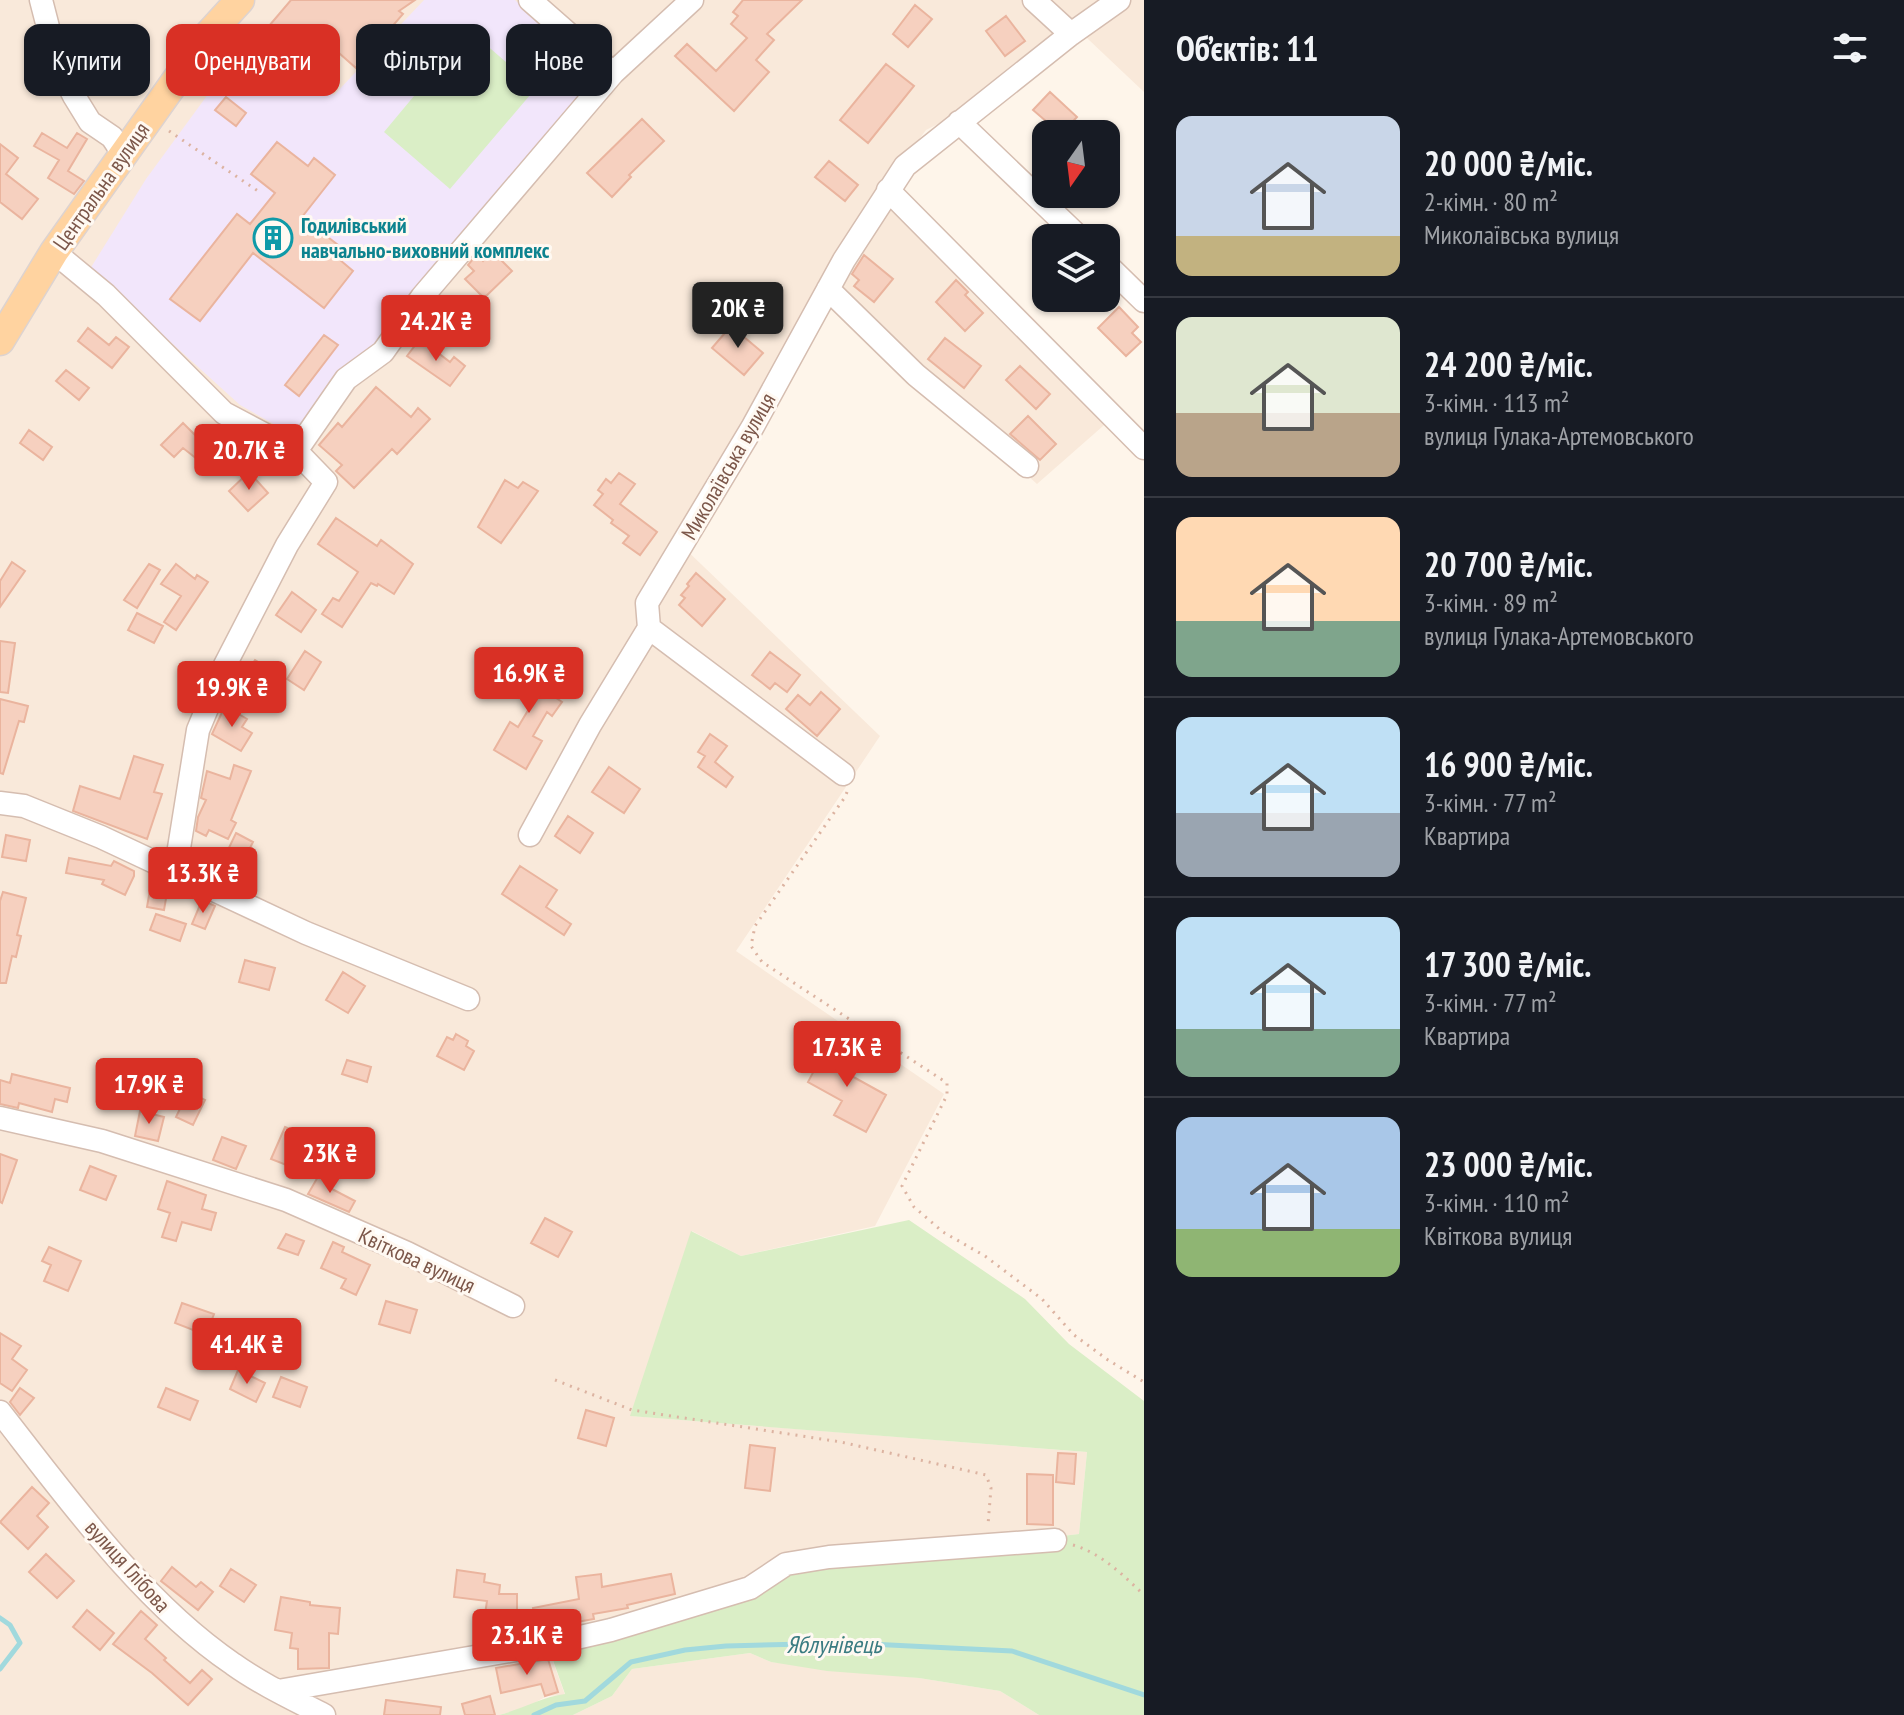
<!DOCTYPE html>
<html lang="uk">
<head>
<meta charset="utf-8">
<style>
  :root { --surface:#171b24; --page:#20242c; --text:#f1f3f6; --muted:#9ea1a6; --line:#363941; --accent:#d93025 }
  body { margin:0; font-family:"PT Sans Narrow",sans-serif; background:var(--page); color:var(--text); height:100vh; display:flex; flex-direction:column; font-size:30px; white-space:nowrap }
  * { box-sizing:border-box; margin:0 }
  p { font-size:26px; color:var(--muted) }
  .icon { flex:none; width:44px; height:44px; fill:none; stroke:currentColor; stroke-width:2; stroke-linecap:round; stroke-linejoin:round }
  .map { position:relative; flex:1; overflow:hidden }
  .details { display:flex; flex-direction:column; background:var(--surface); width:760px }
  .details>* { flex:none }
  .hud { position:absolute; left:24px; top:24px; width:760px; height:72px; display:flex; gap:16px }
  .needle { width:52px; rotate:194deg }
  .tools { position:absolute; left:1032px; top:120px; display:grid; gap:16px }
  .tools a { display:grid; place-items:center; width:88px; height:88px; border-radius:16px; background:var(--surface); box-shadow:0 2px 6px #0004; font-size:40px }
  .price { position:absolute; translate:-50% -68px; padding:0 18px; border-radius:8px; background:var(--accent); color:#fff; font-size:26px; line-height:52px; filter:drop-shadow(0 2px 4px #0008) }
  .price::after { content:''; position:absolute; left:50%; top:48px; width:24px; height:18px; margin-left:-12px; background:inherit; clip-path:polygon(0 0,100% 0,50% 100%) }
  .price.active { background:#222; color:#fff }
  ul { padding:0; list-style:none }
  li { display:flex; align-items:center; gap:24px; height:200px; padding:0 32px }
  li+li { border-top:2px solid var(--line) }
  li span { display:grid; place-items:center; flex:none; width:224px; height:160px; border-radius:16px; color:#555 }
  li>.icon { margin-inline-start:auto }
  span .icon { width:96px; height:96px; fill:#fffc; stroke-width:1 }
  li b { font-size:34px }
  h2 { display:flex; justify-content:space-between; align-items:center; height:96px; padding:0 32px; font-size:34px }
  .tag { padding:0 28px; border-radius:16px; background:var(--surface); box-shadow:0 2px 6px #0004; font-size:28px; line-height:72px }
  .tag.active { background:var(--accent); color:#fff }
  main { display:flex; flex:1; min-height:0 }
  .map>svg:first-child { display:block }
</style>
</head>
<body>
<main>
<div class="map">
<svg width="1144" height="1715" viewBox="0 0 1144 1715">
  <rect width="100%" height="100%" fill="#fef5ea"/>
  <path fill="#f9e9da" d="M 0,0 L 1144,0 L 1144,92 L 1070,22 L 950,118 L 926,130 L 878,195 L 1111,419 L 1037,484 L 826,295 L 678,542 L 880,736 L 736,951 L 944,1094 L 875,1226 L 741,1256 L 692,1231 L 631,1416 L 1087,1452 L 1079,1534 L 987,1545 L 744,1584 L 545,1639 L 565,1695 L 547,1696 L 525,1708 L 499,1715 L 0,1715 Z
    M 750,1653 L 771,1662 L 919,1678 L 1000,1691 L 1039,1715 L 573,1715 L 612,1696 L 632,1669 Z"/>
  <path fill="#f2e6fb" d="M 424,0 L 515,0 L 599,79 L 438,261 L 379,345 L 352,361 L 295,436 L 240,405 L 90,269 L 146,179 L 255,30 L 334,95 Z"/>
  <path fill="#daeec6" d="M 469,30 L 536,88 L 450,189 L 384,132 Z
    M 909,1220 L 1025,1299 L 1069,1344 L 1144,1401 L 1144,1715 L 1039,1715 L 1000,1691 L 919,1678 L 827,1671 L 771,1662 L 750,1653 L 632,1669 L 612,1696 L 573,1715 L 499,1715 C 522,1709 542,1697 565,1694 L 545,1638 L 744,1584 L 796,1553 L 987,1545 L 1079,1534 L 1087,1452 L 630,1416 L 691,1231 L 741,1256 Z"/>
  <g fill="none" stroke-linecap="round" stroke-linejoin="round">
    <path stroke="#a1d9dd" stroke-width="5" d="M 0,1618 L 10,1625 L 20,1643 L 0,1669
      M 534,1715 L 556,1705 L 585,1701 L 631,1662 L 685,1650 L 726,1646 L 849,1643 L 1012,1651 L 1144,1695"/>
  </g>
  <path fill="#f6d0bf" stroke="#eab49e" stroke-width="2" d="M 291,0 L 415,0 L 399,11 L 403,14 L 356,68 L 314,31 L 297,50 L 269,26 Z
    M 743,0 L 802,0 L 767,34 L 774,40 L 756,60 L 769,72 L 734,111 L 675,56 L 687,44 L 716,71 L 747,38 L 731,24 L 738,16 L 733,12 Z
    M 915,5 L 932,19 L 908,47 L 893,34 Z
    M 1006,16 L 1025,41 L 1005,56 L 986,31 Z
    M 886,64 L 914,86 L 868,143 L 840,120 Z
    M 1050,92 L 1077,117 L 1061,134 L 1033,110 Z
    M 226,97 L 246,113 L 236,126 L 215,110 Z
    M 642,119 L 664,141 L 629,175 L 631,177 L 612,197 L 587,173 Z
    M 42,133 L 67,148 L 77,133 L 87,139 L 68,171 L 84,181 L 74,194 L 48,178 L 59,160 L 34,146 Z
    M 277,142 L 308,166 L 314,158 L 335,175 L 302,217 L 347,252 L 340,260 L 353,271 L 324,308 L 253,253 L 200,321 L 170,299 L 237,214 L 250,224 L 275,193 L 251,174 Z
    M 0,144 L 18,158 L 6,174 L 38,199 L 22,219 L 0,202 Z
    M 829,161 L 858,185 L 845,201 L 815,177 Z
    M 492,251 L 512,271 L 484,298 L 465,279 L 474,271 L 468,265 L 477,254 L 483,261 Z
    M 864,255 L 893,279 L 874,302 L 854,286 L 859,280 L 852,274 Z
    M 956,280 L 968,292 L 965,295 L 983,313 L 965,331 L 936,302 Z
    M 1119,307 L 1138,327 L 1132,333 L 1141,342 L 1126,356 L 1098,328 Z
    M 731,326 L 763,353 L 744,375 L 712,348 Z
    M 88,328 L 109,345 L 116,337 L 129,347 L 112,368 L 78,341 Z
    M 324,335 L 338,345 L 299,396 L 285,385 Z
    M 945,338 L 981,366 L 964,388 L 928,359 Z
    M 420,339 L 450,362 L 454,357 L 465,366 L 450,386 L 407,356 Z
    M 1020,366 L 1050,394 L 1036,409 L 1006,380 Z
    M 66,370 L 89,388 L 79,400 L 56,381 Z
    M 376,387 L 411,417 L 418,408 L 430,419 L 397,454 L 392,449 L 354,488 L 336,471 L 342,465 L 319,445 L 338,423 L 342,427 Z
    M 1028,416 L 1056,444 L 1040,460 L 1010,434 Z
    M 183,423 L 198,438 L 201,435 L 224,453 L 211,470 L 183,448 L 174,457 L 161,445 Z
    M 29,430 L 52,447 L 43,460 L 20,443 Z
    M 249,472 L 268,493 L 248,511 L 229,491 Z
    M 619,473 L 635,484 L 620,504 L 657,532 L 640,555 L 623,543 L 629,536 L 611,523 L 613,520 L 594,505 L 603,494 L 598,490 L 606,479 L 611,483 Z
    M 505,480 L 518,488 L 523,482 L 538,491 L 501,543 L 478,527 Z
    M 336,518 L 377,546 L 381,540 L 413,564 L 394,594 L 378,584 L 377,586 L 371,583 L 342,627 L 322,614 L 333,598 L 339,601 L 358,572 L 318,544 Z
    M 12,562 L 25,571 L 0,607 L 0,581 Z
    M 149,564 L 160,570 L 137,608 L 124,600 Z
    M 176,564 L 195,579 L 197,575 L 208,582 L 176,630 L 164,622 L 181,596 L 161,584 Z
    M 696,573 L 725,599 L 702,626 L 679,605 L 685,598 L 681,595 L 689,586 L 687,584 Z
    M 292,592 L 316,610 L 301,632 L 276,615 Z
    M 137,613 L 163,626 L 154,643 L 128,630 Z
    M 0,641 L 15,643 L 8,693 L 0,692 Z
    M 305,651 L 321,662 L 304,690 L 287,679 Z
    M 770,652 L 800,675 L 787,692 L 775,683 L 770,689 L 752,675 Z
    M 255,660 L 280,675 L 266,698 L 241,682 Z
    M 530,660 L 559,679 L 549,693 L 562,702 L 552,716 L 547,712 L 533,736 L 542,741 L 526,769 L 494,750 L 510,722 L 518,727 L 533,702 L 511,688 Z
    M 821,692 L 840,709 L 817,736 L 786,709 L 798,695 L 810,705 Z
    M 0,699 L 28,706 L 24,722 L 19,721 L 3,774 L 0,773 Z
    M 225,706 L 247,719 L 242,727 L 252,733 L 241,751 L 212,734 Z
    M 710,734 L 727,746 L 715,762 L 733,777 L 726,787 L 698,767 L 705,756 L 698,752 Z
    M 134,756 L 163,765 L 154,792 L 162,794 L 147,839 L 73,811 L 80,786 L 120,799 Z
    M 234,765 L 251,771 L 231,820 L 236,823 L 228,839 L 209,830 L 206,836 L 196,831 L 198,817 L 206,800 L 201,798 L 207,771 L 230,779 Z
    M 609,767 L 640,789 L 624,813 L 592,792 Z
    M 568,816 L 593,833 L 580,853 L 555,836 Z
    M 236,833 L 253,842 L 242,864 L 225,856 Z
    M 6,835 L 30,840 L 26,861 L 2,857 Z
    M 69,858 L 111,866 L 114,861 L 134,871 L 134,876 L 125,895 L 102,884 L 104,880 L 66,873 Z
    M 520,866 L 557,890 L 546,907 L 571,924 L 564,935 L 502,894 Z
    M 151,884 L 168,887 L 164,910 L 147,907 Z
    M 3,892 L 26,898 L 17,935 L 21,936 L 16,957 L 12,956 L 6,983 L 0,983 L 0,901 Z
    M 202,900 L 215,906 L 205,929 L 192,924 Z
    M 156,914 L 186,924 L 180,941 L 150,930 Z
    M 245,960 L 275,968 L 269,990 L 239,982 Z
    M 343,972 L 365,986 L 348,1013 L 326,1000 Z
    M 456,1034 L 468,1041 L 466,1046 L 474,1051 L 464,1070 L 437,1056 L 447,1037 L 453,1040 Z
    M 828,1044 L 856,1059 L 848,1074 L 886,1095 L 866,1132 L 834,1115 L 842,1101 L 808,1082 Z
    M 347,1060 L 371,1067 L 367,1082 L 342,1074 Z
    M 12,1074 L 70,1088 L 67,1102 L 55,1099 L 52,1112 L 19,1103 L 18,1108 L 0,1104 L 0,1080 L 10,1083 Z
    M 188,1092 L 205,1100 L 193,1125 L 176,1117 Z
    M 140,1111 L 164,1117 L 158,1141 L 135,1136 Z
    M 285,1127 L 308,1137 L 294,1168 L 271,1159 Z
    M 222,1137 L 246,1146 L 236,1169 L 213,1160 Z
    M 0,1154 L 17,1160 L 2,1203 L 0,1202 Z
    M 90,1166 L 116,1176 L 106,1200 L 80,1190 Z
    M 319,1175 L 333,1183 L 330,1188 L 355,1201 L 349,1212 L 308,1194 Z
    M 167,1181 L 206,1195 L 202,1209 L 216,1213 L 211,1230 L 182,1222 L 176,1241 L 162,1237 L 170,1213 L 158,1209 Z
    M 545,1218 L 572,1232 L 558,1257 L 531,1243 Z
    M 286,1234 L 304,1241 L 298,1255 L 278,1248 Z
    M 333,1242 L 344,1247 L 342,1252 L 370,1265 L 356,1295 L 341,1288 L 346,1279 L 321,1268 Z
    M 49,1247 L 81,1261 L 68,1291 L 44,1281 L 51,1265 L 42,1261 Z
    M 386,1301 L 417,1310 L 410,1333 L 379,1324 Z
    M 182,1303 L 214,1314 L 206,1335 L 175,1323 Z
    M 0,1333 L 21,1346 L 12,1359 L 27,1370 L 12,1391 L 0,1383 Z
    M 238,1370 L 265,1383 L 256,1402 L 230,1389 Z
    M 281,1377 L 307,1387 L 300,1407 L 273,1397 Z
    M 20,1388 L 34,1398 L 20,1415 L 10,1402 Z
    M 166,1388 L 198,1401 L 190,1420 L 158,1407 Z
    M 586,1410 L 614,1418 L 606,1446 L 578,1438 Z
    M 750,1445 L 775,1448 L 770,1491 L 745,1488 Z
    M 1058,1453 L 1076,1454 L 1074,1484 L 1056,1482 Z
    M 1027,1474 L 1053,1475 L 1053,1525 L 1027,1524 Z
    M 32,1487 L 49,1503 L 37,1516 L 48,1527 L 28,1549 L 0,1522 Z
    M 46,1554 L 74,1581 L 57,1598 L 29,1572 Z
    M 172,1567 L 196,1587 L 201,1582 L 213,1592 L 198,1610 L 161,1581 Z
    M 231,1569 L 256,1585 L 244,1602 L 220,1586 Z
    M 457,1570 L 485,1574 L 484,1582 L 500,1585 L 499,1594 L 517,1594 L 517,1614 L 497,1615 L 495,1639 L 481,1641 L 487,1601 L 454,1597 Z
    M 601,1574 L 602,1587 L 671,1574 L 675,1594 L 627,1605 L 628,1608 L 593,1614 L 594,1619 L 537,1629 L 533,1608 L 579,1599 L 576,1577 Z
    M 281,1597 L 310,1602 L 310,1605 L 340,1608 L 338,1634 L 329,1633 L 329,1668 L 298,1669 L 298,1649 L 290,1648 L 292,1633 L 275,1630 Z
    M 87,1610 L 114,1633 L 100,1650 L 73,1627 Z
    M 141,1611 L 157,1625 L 145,1639 L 166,1658 L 164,1660 L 190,1683 L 202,1670 L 212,1679 L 188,1705 L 152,1673 L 113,1644 Z
    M 548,1659 L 558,1692 L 545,1696 L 541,1684 L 501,1693 L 496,1668 Z
    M 490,1696 L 495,1715 L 465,1715 L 462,1704 Z
    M 386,1700 L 441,1707 L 440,1715 L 384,1715 Z"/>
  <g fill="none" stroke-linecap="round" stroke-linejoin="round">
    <g stroke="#d5bdb0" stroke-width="25">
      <path id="minor" d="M 41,0 L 57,62 L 74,96 L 90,122 L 112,137 L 124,155
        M 530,0 L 613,73
        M 1034,0 L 1071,34
        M 959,122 L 1080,238
        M 888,190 L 1144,448
        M 54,252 L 106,295 L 224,413 L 296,451 L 326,482 L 287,545 L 225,665 L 198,730 L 175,873
        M 1106,264 L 1144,301
        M 828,289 L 916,375 L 1027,466
        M 296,451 L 346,379 L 383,352 L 422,297 L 613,73 L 692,0
        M 843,774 L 649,628 L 647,603 L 752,428 L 844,260 L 905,166 L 1071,34 L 1119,0
        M 0,803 L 24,806 L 101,837 L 306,933 L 468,999
        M 530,835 L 590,725 L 649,628
        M 0,1118 L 102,1141 L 286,1200 L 407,1253 L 513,1306
        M 0,1412 C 68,1499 142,1602 233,1664 C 261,1684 293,1699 324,1715
        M 278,1691 L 550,1644 L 611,1630 L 750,1588 L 786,1564 L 829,1557 L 1055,1540"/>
    </g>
    <g stroke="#ddd3d0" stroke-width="31">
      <path id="major" d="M 0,341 L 54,252 L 209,34 L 240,0"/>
    </g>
    <path stroke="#dcb3a1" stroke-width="3" stroke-dasharray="2 6" stroke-linecap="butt" d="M 169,131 L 261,193
      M 847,792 L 845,797 L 755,926 L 751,946 L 762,962 L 947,1083 L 947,1095 L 902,1186 L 914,1207 L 943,1232 L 985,1256 L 1042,1299 L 1074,1335 L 1108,1360 L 1144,1382
      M 555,1380 L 632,1410 L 841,1442 L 986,1475 L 991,1488 L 988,1525
      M 1073,1545 C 1101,1553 1123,1575 1144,1595"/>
    <use href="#minor" stroke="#fff" stroke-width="22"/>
    <use href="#major" stroke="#ffd3a0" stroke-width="28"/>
  </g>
  <defs>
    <g id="building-ring" transform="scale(2)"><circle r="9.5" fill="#fff9f2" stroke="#0f9aa8" stroke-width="1.5"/><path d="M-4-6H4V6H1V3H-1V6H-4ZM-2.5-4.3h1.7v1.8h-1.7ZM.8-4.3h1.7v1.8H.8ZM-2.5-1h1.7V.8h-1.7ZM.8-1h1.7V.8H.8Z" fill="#0f9aa8"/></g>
  </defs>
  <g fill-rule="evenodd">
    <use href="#building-ring" x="273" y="238"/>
  </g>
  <g text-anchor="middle" stroke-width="6" stroke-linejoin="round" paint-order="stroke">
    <g font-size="22" fill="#7c574a" stroke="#fff9f2">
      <text transform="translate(101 186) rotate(-55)" y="8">Центральна вулиця</text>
      <text transform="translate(728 466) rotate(-60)" y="8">Миколаївська вулиця</text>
      <text transform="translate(417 1260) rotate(25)" y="8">Квіткова вулиця</text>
      <text transform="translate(128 1566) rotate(48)" y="8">вулиця Глібова</text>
    </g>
    <g font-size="22" font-weight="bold" fill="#0d838f" stroke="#fff9f2" text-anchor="start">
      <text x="301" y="233">Годилівський<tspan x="301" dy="25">навчально-виховний комплекс</tspan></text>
    </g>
    <g font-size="24" font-style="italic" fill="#3b7c82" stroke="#fff9f2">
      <text x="834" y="1653">Яблунівець</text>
    </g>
  </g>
</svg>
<div class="tools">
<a><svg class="needle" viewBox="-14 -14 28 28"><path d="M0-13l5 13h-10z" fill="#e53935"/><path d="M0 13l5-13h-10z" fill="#9ea1a6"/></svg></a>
<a><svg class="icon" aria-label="layers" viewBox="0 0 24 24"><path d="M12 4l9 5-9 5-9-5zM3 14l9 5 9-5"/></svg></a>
</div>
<b class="price active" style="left:738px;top:350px">20K ₴</b>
<b class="price" style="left:436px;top:363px">24.2K ₴</b>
<b class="price" style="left:249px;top:492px">20.7K ₴</b>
<b class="price" style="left:529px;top:715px">16.9K ₴</b>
<b class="price" style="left:232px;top:729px">19.9K ₴</b>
<b class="price" style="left:203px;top:915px">13.3K ₴</b>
<b class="price" style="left:847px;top:1089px">17.3K ₴</b>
<b class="price" style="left:149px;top:1126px">17.9K ₴</b>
<b class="price" style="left:330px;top:1195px">23K ₴</b>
<b class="price" style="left:247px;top:1386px">41.4K ₴</b>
<b class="price" style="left:527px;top:1677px">23.1K ₴</b>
<div class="hud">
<a class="tag">Купити</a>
<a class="tag active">Орендувати</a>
<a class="tag">Фільтри</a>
<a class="tag">Нове</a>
</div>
</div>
<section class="details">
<h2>Об’єктів: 11<svg class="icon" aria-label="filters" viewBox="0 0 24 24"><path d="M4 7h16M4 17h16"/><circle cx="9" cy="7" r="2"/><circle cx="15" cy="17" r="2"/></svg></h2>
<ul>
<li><span style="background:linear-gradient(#c9d6e8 75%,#c2b280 0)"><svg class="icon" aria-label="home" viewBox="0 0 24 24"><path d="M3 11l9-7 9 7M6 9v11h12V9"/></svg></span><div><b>20 000 ₴/міс.</b><p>2-кімн. · 80 m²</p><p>Миколаївська вулиця</p></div></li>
<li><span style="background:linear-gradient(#dfe7d0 60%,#b9a48a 0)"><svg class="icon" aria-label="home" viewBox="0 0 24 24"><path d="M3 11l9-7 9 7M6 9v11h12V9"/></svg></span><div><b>24 200 ₴/міс.</b><p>3-кімн. · 113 m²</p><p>вулиця Гулака-Артемовського</p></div></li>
<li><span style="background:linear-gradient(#ffd9b3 65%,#7fa58c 0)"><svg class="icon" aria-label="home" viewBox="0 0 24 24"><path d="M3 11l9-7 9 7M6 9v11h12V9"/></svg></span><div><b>20 700 ₴/міс.</b><p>3-кімн. · 89 m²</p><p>вулиця Гулака-Артемовського</p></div></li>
<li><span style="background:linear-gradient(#bfe0f5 60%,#9aa5b1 0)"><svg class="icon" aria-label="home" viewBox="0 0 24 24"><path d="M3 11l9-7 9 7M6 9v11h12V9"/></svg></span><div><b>16 900 ₴/міс.</b><p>3-кімн. · 77 m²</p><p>Квартира</p></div></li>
<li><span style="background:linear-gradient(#bfe0f5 70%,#7fa58c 0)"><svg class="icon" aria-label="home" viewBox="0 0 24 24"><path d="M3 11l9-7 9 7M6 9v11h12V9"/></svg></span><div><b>17 300 ₴/міс.</b><p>3-кімн. · 77 m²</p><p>Квартира</p></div></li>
<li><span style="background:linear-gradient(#a9c7e8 70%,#8fb573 0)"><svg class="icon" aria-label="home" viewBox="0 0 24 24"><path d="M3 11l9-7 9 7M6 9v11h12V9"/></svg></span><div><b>23 000 ₴/міс.</b><p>3-кімн. · 110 m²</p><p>Квіткова вулиця</p></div></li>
</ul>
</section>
</main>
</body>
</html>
